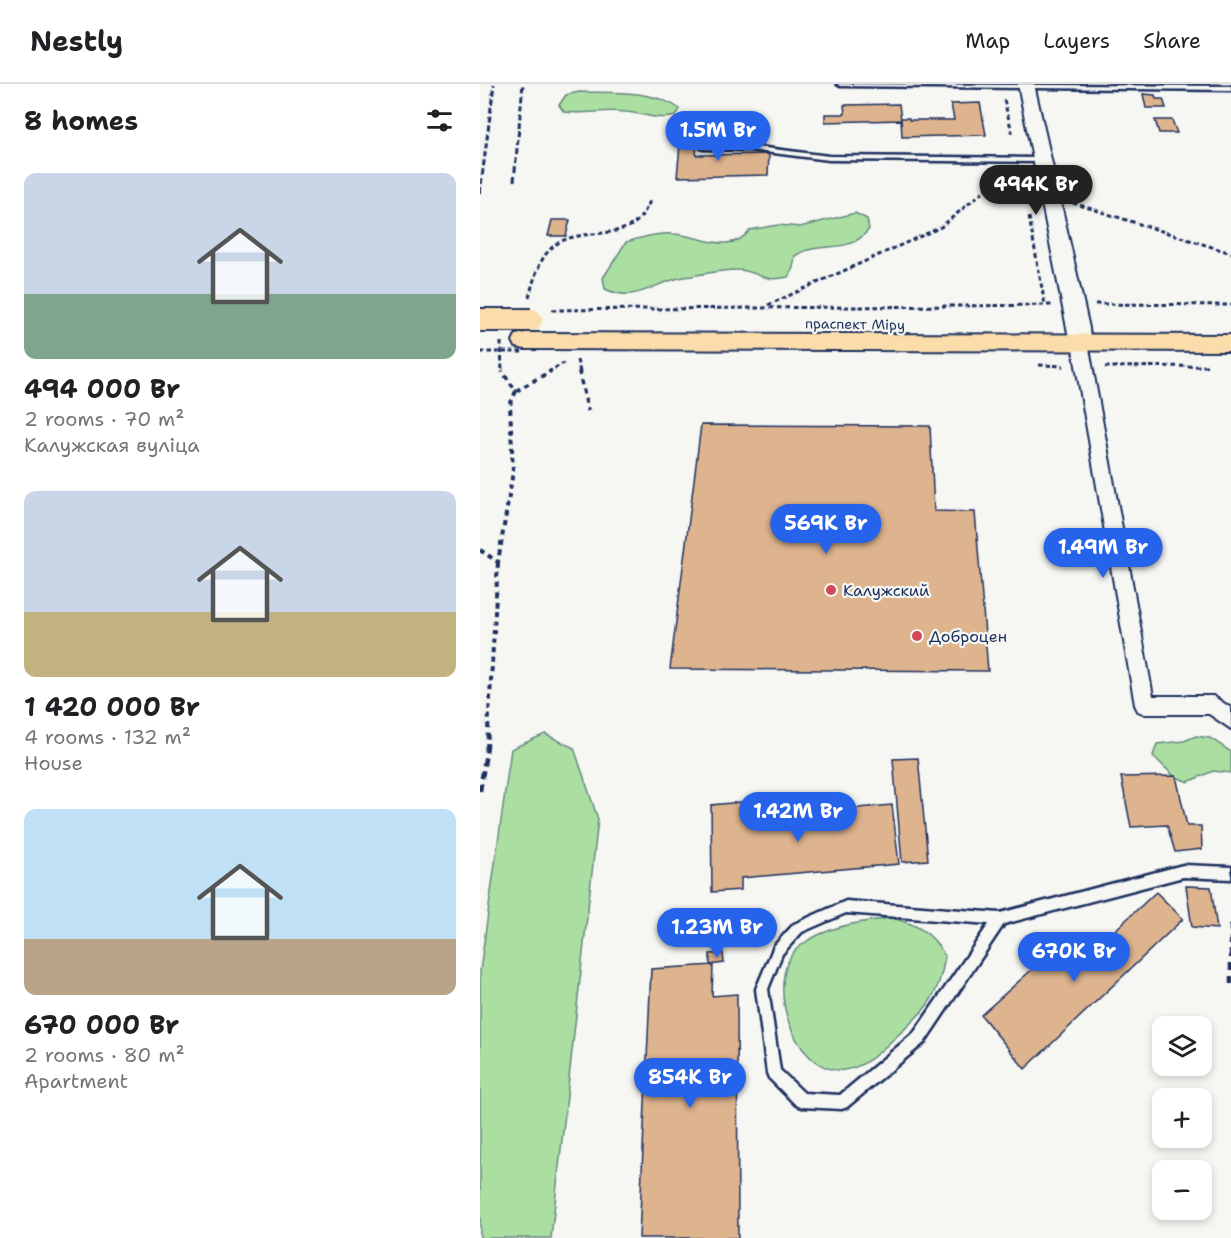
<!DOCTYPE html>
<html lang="en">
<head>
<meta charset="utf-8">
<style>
  :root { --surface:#fff; --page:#f6f6f6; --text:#202124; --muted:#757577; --line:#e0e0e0; --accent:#2563eb }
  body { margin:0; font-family:"Shantell Sans",sans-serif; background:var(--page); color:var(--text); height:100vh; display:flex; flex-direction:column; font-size:22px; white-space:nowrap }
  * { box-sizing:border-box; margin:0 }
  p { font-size:20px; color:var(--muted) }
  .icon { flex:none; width:33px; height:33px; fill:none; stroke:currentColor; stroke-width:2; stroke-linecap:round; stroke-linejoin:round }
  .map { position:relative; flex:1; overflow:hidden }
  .panel { display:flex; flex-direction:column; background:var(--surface); width:480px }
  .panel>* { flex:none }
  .buttons { position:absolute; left:672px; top:932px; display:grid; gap:12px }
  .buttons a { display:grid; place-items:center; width:60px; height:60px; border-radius:12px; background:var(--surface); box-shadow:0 3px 9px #0003; font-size:30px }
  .price { position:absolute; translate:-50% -51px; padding:0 14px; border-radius:21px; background:var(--accent); color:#fff; font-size:20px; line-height:39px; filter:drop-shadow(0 2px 3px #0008) }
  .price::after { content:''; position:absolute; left:50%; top:36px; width:18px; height:14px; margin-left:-9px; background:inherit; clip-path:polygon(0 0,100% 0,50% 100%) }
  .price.active { background:#222; color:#fff }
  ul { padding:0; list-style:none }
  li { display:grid; align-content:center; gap:12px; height:318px; padding:0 24px }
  li span { display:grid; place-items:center; height:186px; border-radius:12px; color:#555 }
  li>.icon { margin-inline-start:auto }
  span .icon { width:108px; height:108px; fill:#fffc; stroke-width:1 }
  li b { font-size:26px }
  h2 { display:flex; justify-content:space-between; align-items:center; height:72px; padding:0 24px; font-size:26px }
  header { display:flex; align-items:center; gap:36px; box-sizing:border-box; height:84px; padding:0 30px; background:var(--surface); border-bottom:2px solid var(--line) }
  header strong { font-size:28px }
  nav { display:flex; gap:33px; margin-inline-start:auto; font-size:21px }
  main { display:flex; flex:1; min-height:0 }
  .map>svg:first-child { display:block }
</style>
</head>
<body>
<header>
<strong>Nestly</strong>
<nav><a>Map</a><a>Layers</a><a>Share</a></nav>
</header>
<main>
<section class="panel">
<h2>8 homes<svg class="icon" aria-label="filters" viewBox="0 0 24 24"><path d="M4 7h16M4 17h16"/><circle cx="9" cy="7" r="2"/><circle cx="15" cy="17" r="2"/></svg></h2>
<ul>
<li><span style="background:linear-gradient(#c9d6e8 65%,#7fa58c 0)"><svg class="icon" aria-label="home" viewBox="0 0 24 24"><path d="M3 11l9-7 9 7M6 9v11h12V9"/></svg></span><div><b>494 000 Br</b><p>2 rooms · 70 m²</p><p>Калужская вуліца</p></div></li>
<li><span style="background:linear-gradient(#c9d6e8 65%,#c2b280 0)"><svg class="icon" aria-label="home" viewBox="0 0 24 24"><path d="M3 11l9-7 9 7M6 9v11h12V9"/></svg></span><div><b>1 420 000 Br</b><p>4 rooms · 132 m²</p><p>House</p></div></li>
<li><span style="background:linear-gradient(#bfe0f5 70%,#b9a48a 0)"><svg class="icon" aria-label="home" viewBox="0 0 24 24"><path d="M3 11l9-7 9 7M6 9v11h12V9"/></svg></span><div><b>670 000 Br</b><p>2 rooms · 80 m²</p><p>Apartment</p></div></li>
</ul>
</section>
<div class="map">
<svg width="751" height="1154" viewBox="0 0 751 1154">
  <rect width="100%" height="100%" fill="#f6f6f2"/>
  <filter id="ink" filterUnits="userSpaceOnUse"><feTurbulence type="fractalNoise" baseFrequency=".0167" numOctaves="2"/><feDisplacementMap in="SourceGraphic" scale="12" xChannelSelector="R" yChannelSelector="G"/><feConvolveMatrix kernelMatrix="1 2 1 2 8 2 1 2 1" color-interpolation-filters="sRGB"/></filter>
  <g filter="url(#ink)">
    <path fill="#abdfa1" stroke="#638780" stroke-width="1.5" d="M 99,8 C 132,9 173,5 200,25 L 196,32 C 177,37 164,29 145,28 C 125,25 105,31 84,28 L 79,21 L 86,11 Z
      M 375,129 L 387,135 L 389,145 C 368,173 341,155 315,172 L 313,184 L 308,193 C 281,199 281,188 259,186 C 242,185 221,191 204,193 C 173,198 157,220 125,205 L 123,194 L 146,158 C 161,154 177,149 192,150 C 220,150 249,173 270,146 L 298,141 L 320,143 Z
      M 65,650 L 94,664 L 118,735 L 71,1154 L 0,1154 L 0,887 L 31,665 Z
      M 716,652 L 730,654 L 751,668 L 751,689 L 733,687 L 708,698 L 694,692 L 673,672 L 677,660 L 704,657 Z
      M 411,834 C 438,840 452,849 465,872 C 459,913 447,925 417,952 C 401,966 387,983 364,986 C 312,991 282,891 320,862 C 346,842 380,838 411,834 Z"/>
    <path fill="#deb48e" stroke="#1b2f5e" stroke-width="1.5" d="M 663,10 L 675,11 L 676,15 L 683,15 L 686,24 L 666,24 Z
      M 500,19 L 506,51 L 422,53 L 421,34 L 429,34 L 429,36 L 474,36 L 471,20 Z
      M 419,20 L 421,36 L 345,38 L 345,30 L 365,30 L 364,21 Z
      M 675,36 L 692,36 L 697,49 L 679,49 Z
      M 218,49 L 216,71 L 289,70 L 288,91 L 197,93 L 201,50 Z
      M 72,136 L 90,136 L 86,152 L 68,152 Z
      M 221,341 L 450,342 L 454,427 L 495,428 L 508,587 L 190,585 Z
      M 438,674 L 448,776 L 422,778 L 413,675 Z
      M 696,692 L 707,742 L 721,742 L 722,765 L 695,768 L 687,741 L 651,743 L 641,693 Z
      M 261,718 L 262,734 L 412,721 L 419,780 L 261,794 L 261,806 L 232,808 L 231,721 Z
      M 706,802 L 731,803 L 737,845 L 712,843 Z
      M 676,808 L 703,835 L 545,985 L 501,931 L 584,857 L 602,877 Z
      M 243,869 L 244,879 L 230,881 L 230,870 Z
      M 233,881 L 232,912 L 257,910 L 258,1154 L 159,1154 L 171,885 Z"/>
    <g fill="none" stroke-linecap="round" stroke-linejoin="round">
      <g stroke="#1b2f5e" stroke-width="5">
        <path id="service" d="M 357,0 L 751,2 L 751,6 L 360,2 Z
          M 221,62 L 270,62 L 349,72 L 562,74 L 566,76 L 562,78 L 349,76 L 270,66 L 223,65 L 221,64 Z
          M 703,781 L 751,783 L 751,795 L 703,793 L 524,840 L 444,959 L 367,1023 L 362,1025 L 321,1023 L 316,1021 L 289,994 L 287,989 L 276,905 L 294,862 L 314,840 L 366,817 L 520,829 ZM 366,829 L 509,840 L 434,949 L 360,1011 L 324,1009 L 300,986 L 288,905 L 302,870 L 322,848 Z"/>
      </g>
      <g stroke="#1b2f5e" stroke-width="4">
        <path id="minor" d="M 600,254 L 608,259 L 673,612 L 733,612 L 751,624 L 751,645 L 729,630 L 665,630 L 658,627 L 655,621 L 592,259 Z"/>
      </g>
      <g stroke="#1b2f5e" stroke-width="4">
        <path id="tertiary" d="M 538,0 L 554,0 L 609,244 L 610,259 L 607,264 L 593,264 L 590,259 Z"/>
      </g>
      <g stroke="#1b2f5e" stroke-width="4">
        <path id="primary" d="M 45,249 L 751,251 L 751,267 L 45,265 L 36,263 L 33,257 L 36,251 Z"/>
      </g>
      <path stroke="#1b2f5e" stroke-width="3" stroke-dasharray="4.5 3" stroke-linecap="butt" d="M 524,16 L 533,52
        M 593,119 L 751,169
        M 549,133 L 565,221
        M 49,213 C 53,199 57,182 66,170 C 89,140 131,158 156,138 C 163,132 167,123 171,115
        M 615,220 L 751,221
        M 288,221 L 461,143 L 524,90
        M 72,226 L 572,221
        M 21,258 L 22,288
        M 97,276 L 100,288
        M 559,281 L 584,282
        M 625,283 L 728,282
        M 68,288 L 84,279"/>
      <path stroke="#1b2f5e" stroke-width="4" stroke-dasharray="5 4.5" stroke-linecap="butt" d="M 99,287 L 108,327
        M 36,307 L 71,287
        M 0,466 L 18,478 L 33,388 L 30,321 L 36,307 L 22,287
        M 7,664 L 18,478"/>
      <path stroke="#1b2f5e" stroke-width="4.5" stroke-dasharray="8 5" stroke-linecap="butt" d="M 0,707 L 7,662
        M 751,840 L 751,905"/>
      <use href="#service" fill="#f6f6f2" fill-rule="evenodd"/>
      <use href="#minor" fill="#f6f6f2" fill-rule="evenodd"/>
      <use href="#tertiary" fill="#f6f6f2" fill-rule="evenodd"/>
      <use href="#primary" fill="#fbddab" fill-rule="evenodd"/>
      <path stroke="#1b2f5e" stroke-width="3" stroke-dasharray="6 3" stroke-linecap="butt" d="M 34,97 L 43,0
        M 0,109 L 14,0"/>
      <g stroke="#1b2f5e" stroke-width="26" stroke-linecap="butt">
        <path id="primary-bridge" d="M 0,236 L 51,236"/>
      </g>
      <path stroke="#1b2f5e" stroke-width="3" stroke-dasharray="4.5 3" stroke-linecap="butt" d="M 0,268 L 42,268"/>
      <use href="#primary-bridge" stroke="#fbddab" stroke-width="22"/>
    </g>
  </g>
  <g fill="#d1495b" stroke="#f6f6f2" stroke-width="2">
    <circle cx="351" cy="506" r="6"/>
    <circle cx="437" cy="552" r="6"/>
  </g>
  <g text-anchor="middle" stroke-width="4.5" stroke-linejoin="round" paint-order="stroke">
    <g font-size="14" fill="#1b2f5e" stroke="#f6f6f2">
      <text transform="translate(375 240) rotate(1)" y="5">праспект Міру</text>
    </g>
    <g font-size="16" fill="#1b2f5e" stroke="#f6f6f2" text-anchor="start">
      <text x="363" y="512">Калужский</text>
      <text x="449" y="558">Доброцен</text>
    </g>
  </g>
</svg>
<div class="buttons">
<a><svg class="icon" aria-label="layers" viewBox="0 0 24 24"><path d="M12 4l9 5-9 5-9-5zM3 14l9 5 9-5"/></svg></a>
<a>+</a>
<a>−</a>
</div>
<b class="price" style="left:238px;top:78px">1.5M Br</b>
<b class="price active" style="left:556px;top:132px">494K Br</b>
<b class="price" style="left:346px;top:471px">569K Br</b>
<b class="price" style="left:623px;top:495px">1.49M Br</b>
<b class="price" style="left:318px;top:759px">1.42M Br</b>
<b class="price" style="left:237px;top:875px">1.23M Br</b>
<b class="price" style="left:594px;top:899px">670K Br</b>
<b class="price" style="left:210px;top:1025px">854K Br</b>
</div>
</main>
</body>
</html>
